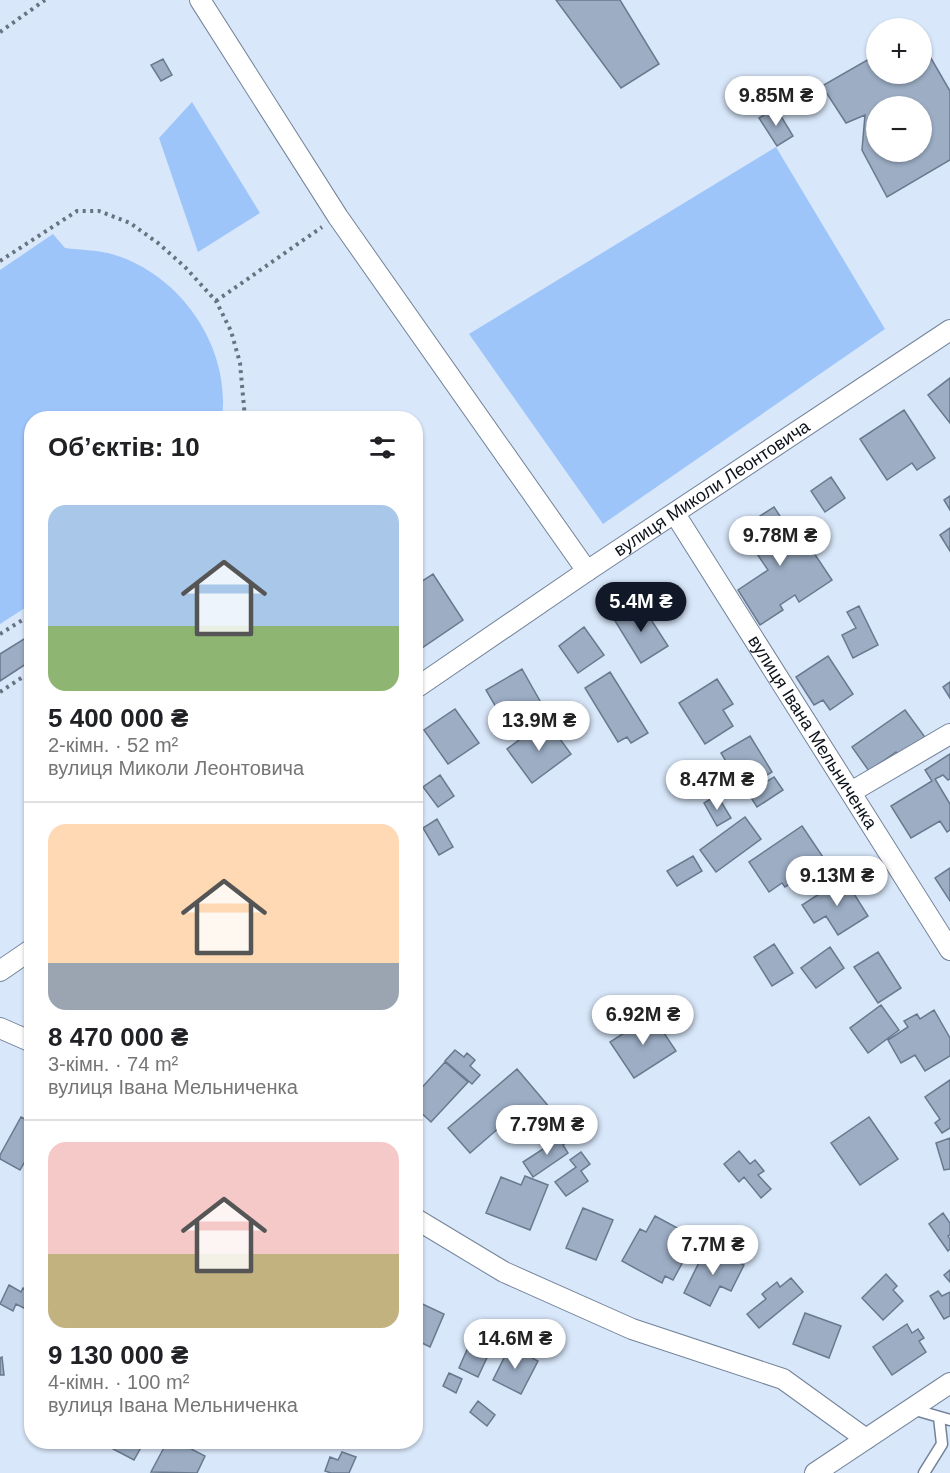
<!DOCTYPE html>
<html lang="uk">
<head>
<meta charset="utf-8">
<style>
  :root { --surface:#fff; --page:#f6f6f6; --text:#202124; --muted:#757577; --line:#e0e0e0; --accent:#111827 }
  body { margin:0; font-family:Arial,sans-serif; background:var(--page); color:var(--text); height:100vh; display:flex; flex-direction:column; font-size:22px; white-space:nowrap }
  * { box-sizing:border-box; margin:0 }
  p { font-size:20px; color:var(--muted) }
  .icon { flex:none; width:33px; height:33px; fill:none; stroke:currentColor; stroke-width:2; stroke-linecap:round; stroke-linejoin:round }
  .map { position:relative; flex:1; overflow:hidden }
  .details { position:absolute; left:24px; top:411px; width:399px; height:1038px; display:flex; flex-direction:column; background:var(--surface); border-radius:24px; box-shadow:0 2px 4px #0004 }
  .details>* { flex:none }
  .tools { position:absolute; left:866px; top:18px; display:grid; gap:12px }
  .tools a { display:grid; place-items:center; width:66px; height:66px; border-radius:50%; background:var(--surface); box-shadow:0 2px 4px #0004; font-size:30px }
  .price { position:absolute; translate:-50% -51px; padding:0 14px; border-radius:21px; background:#fff; color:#222; font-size:20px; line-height:39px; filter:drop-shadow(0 2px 3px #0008) }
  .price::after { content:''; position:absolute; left:50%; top:36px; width:18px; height:14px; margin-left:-9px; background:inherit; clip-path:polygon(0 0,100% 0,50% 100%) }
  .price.active { background:var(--accent); color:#fff }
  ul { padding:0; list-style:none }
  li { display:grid; align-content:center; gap:12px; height:318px; padding:0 24px }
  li+li { border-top:2px solid var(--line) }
  li span { display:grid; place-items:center; height:186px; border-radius:18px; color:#555 }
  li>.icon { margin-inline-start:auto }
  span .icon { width:108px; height:108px; fill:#fffc; stroke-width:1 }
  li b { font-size:26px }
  h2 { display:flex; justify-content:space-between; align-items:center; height:72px; padding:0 24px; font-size:26px }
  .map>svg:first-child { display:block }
</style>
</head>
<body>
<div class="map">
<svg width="950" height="1473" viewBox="0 0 950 1473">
  <rect width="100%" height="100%" fill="#d8e7fa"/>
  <path fill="#9ec5fa" d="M 192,102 L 260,213 L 198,252 L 159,138 Z
    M 776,147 L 885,329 L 603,524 L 469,334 Z
    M 53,234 L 65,248 C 81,250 99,250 115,255 C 182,276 231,348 222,418 L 32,418 L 31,604 L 0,624 L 0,270 Z"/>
  <path fill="#9cadc4" stroke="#69798e" stroke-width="1.5" fill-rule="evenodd" d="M 556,0 L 620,0 L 659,64 L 621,88 Z
    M 921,41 L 950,91 L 950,160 L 887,197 L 862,150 L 865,115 L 846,123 L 822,86 L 876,55 L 876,74 L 921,74 ZM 876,106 L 921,106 L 921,152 L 876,152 Z
    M 163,59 L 172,75 L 161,81 L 151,65 Z
    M 776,108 L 793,136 L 777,146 L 759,118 Z
    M 950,378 L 950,423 L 928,395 Z
    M 904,410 L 935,458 L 917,470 L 912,463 L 887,480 L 860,439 Z
    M 831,477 L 845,498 L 825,512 L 811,491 Z
    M 950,496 L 950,510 L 944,500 Z
    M 774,507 L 793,536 L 800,532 L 832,580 L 799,602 L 795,595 L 780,605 L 783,610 L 760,625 L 738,590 L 768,570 L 740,529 Z
    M 950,528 L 950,551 L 940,535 Z
    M 433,574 L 463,620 L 416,652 L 416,585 Z
    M 641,604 L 668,646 L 641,663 L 612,616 L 619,612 L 622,616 Z
    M 859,606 L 878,645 L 853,658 L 842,635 L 856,628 L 847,612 Z
    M 584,627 L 604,655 L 578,673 L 559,646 Z
    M 32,634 L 32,660 L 0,681 L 0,654 Z
    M 828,656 L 853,694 L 830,710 L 823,700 L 814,705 L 796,677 Z
    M 522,669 L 540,701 L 504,721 L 486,690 Z
    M 610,672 L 648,733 L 631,743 L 627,737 L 618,742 L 585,688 Z
    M 717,679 L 733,704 L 723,710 L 733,726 L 705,744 L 679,703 Z
    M 950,682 L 950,698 L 943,687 Z
    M 455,709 L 479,743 L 448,764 L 424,730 Z
    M 905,710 L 927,740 L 900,759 L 896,752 L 869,771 L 852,747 Z
    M 546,720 L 571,754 L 532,783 L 507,749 Z
    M 750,736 L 772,772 L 743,790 L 721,753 Z
    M 950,754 L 950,779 L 948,780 L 943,775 L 935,779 L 950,804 L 950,830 L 947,832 L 940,821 L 911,838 L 891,806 L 932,781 L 925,770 Z
    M 440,775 L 454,796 L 438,807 L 423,787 Z
    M 774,777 L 783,790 L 757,807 L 748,793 Z
    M 416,790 L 422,799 L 416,804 Z
    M 717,795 L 731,818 L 717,826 L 704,803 Z
    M 745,817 L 761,839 L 716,872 L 700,850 Z
    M 437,819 L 453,847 L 439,855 L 423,828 Z
    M 802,826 L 825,860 L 785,887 L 782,883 L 769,892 L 749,862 Z
    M 693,856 L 702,871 L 677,886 L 667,871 Z
    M 950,868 L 950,901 L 935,878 Z
    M 844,878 L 868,916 L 838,935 L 826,916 L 814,923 L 802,905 Z
    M 774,944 L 793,973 L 772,986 L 754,957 Z
    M 830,947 L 844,968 L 816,988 L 801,968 Z
    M 878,952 L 901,988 L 878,1003 L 854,967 Z
    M 881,1005 L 899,1030 L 868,1053 L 850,1028 Z
    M 934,1010 L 950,1038 L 950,1056 L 925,1071 L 915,1055 L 901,1063 L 888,1040 L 908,1027 L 904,1021 L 917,1014 L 920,1019 Z
    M 652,1015 L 676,1051 L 634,1078 L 610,1042 Z
    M 455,1050 L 464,1057 L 467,1053 L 475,1060 L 470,1066 L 480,1075 L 472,1084 L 445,1061 Z
    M 445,1062 L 468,1082 L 431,1122 L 416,1108 L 416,1094 Z
    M 517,1069 L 550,1108 L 519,1134 L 508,1120 L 470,1153 L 448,1128 Z
    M 950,1080 L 950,1128 L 942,1133 L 935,1123 L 940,1119 L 925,1097 Z
    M 21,1117 L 32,1123 L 32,1149 L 20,1170 L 0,1159 L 0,1155 Z
    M 588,1117 L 595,1130 L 582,1137 L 575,1123 Z
    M 869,1117 L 898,1159 L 860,1185 L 831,1143 Z
    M 566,1134 L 570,1140 L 563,1145 L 568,1153 L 533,1177 L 523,1162 Z
    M 950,1138 L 950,1169 L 944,1170 L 936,1143 Z
    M 739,1151 L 750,1164 L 755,1160 L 764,1171 L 758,1175 L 771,1189 L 761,1198 L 744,1177 L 739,1182 L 724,1164 Z
    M 581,1152 L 590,1164 L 581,1171 L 588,1181 L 566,1196 L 555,1182 L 576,1167 L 570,1160 Z
    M 525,1176 L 548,1185 L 530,1230 L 486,1213 L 501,1177 L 521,1185 Z
    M 583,1208 L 613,1220 L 596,1260 L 566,1248 Z
    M 943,1213 L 950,1223 L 950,1235 L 948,1236 L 950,1239 L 950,1249 L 948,1251 L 929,1224 Z
    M 655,1216 L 696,1238 L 673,1280 L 665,1276 L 662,1283 L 622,1261 L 640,1229 L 646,1232 Z
    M 707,1246 L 744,1265 L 731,1291 L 720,1286 L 710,1306 L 684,1293 Z
    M 950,1270 L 950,1282 L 944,1275 Z
    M 886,1274 L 897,1286 L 893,1290 L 903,1301 L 883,1320 L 862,1298 Z
    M 791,1278 L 803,1292 L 759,1328 L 747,1314 L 766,1299 L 762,1294 L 777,1282 L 780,1287 Z
    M 9,1285 L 21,1292 L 23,1288 L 32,1293 L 30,1311 L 16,1304 L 13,1311 L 0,1304 Z
    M 938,1291 L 942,1296 L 950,1292 L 950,1316 L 944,1319 L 930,1296 Z
    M 416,1301 L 444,1314 L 430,1347 L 416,1340 Z
    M 805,1313 L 841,1326 L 829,1358 L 793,1344 Z
    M 907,1324 L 912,1333 L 918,1329 L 924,1338 L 919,1341 L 926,1352 L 892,1375 L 873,1347 Z
    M 477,1327 L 497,1336 L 478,1377 L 459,1368 Z
    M 510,1346 L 538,1361 L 521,1394 L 493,1380 Z
    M 2,1357 L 4,1375 L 0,1375 L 0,1358 Z
    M 449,1373 L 462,1379 L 456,1393 L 443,1386 Z
    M 478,1401 L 495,1415 L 487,1426 L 470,1412 Z
    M 100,1442 L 144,1442 L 134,1460 Z
    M 167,1442 L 178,1442 L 205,1456 L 197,1473 L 151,1472 Z
    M 245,1442 L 260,1442 L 259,1447 Z
    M 342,1452 L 356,1457 L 349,1473 L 331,1473 L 325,1471 L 330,1457 L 338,1460 Z"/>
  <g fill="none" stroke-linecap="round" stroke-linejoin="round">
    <g stroke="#738399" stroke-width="13">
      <path id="service" d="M 912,1409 L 950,1420
        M 924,1473 L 942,1444 L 939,1417"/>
    </g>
    <g stroke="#738399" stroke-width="22">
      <g id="minor">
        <path d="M 200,0 L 338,217 L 587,571"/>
        <path id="s1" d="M 675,514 L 950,950"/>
        <path id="s2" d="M 416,688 L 587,571 L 950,330"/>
        <path d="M 851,792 L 950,734"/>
        <path d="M 0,971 L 32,949"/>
        <path d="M 0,1028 L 32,1042"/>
        <path d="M 416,1219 L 504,1272 L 632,1329 L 783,1379 L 866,1439"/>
        <path d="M 815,1473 L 950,1383"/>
      </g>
    </g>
    <path stroke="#697380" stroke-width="4" stroke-dasharray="3 4.5" stroke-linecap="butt" d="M 0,32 L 45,0
      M 0,261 L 77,211 L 99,211 L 130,223 L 158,243 L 185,267 L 216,301 L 231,331 L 240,363 L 245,418
      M 216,301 L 322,227
      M 0,634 L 32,614
      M 0,692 L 32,671"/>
    <use href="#service" stroke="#fff" stroke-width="10"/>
    <use href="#minor" stroke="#fff" stroke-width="20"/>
  </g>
  <g text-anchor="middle" stroke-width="4.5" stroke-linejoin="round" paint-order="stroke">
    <g font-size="18" fill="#0d131b" stroke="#d8e7fa">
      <text dy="6" stroke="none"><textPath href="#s2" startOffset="357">вулиця Миколи Леонтовича</textPath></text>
      <text dy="6" stroke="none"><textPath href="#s1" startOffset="258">вулиця Івана Мельниченка</textPath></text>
    </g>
  </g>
</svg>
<div class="tools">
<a>+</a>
<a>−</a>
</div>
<b class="price" style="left:776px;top:127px">9.85M ₴</b>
<b class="price" style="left:780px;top:567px">9.78M ₴</b>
<b class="price active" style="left:641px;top:633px">5.4M ₴</b>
<b class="price" style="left:539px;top:752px">13.9M ₴</b>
<b class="price" style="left:717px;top:811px">8.47M ₴</b>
<b class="price" style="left:837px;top:907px">9.13M ₴</b>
<b class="price" style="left:643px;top:1046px">6.92M ₴</b>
<b class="price" style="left:547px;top:1156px">7.79M ₴</b>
<b class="price" style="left:713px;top:1276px">7.7M ₴</b>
<b class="price" style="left:515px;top:1370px">14.6M ₴</b>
<section class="details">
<h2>Об’єктів: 10<svg class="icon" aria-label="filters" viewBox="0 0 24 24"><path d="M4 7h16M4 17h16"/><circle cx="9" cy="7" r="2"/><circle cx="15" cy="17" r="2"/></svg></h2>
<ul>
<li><span style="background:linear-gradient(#a9c7e8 65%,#8fb573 0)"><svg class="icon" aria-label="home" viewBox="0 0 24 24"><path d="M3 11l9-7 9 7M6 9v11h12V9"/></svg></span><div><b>5 400 000 ₴</b><p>2-кімн. · 52 m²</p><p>вулиця Миколи Леонтовича</p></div></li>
<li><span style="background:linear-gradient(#ffd9b3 75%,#9aa5b1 0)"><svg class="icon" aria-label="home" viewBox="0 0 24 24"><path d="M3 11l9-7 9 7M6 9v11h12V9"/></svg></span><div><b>8 470 000 ₴</b><p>3-кімн. · 74 m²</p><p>вулиця Івана Мельниченка</p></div></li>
<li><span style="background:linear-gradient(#f6c9c9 60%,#c2b280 0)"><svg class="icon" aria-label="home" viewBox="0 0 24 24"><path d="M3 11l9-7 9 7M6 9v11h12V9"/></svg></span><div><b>9 130 000 ₴</b><p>4-кімн. · 100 m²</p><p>вулиця Івана Мельниченка</p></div></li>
</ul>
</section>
</div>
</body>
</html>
